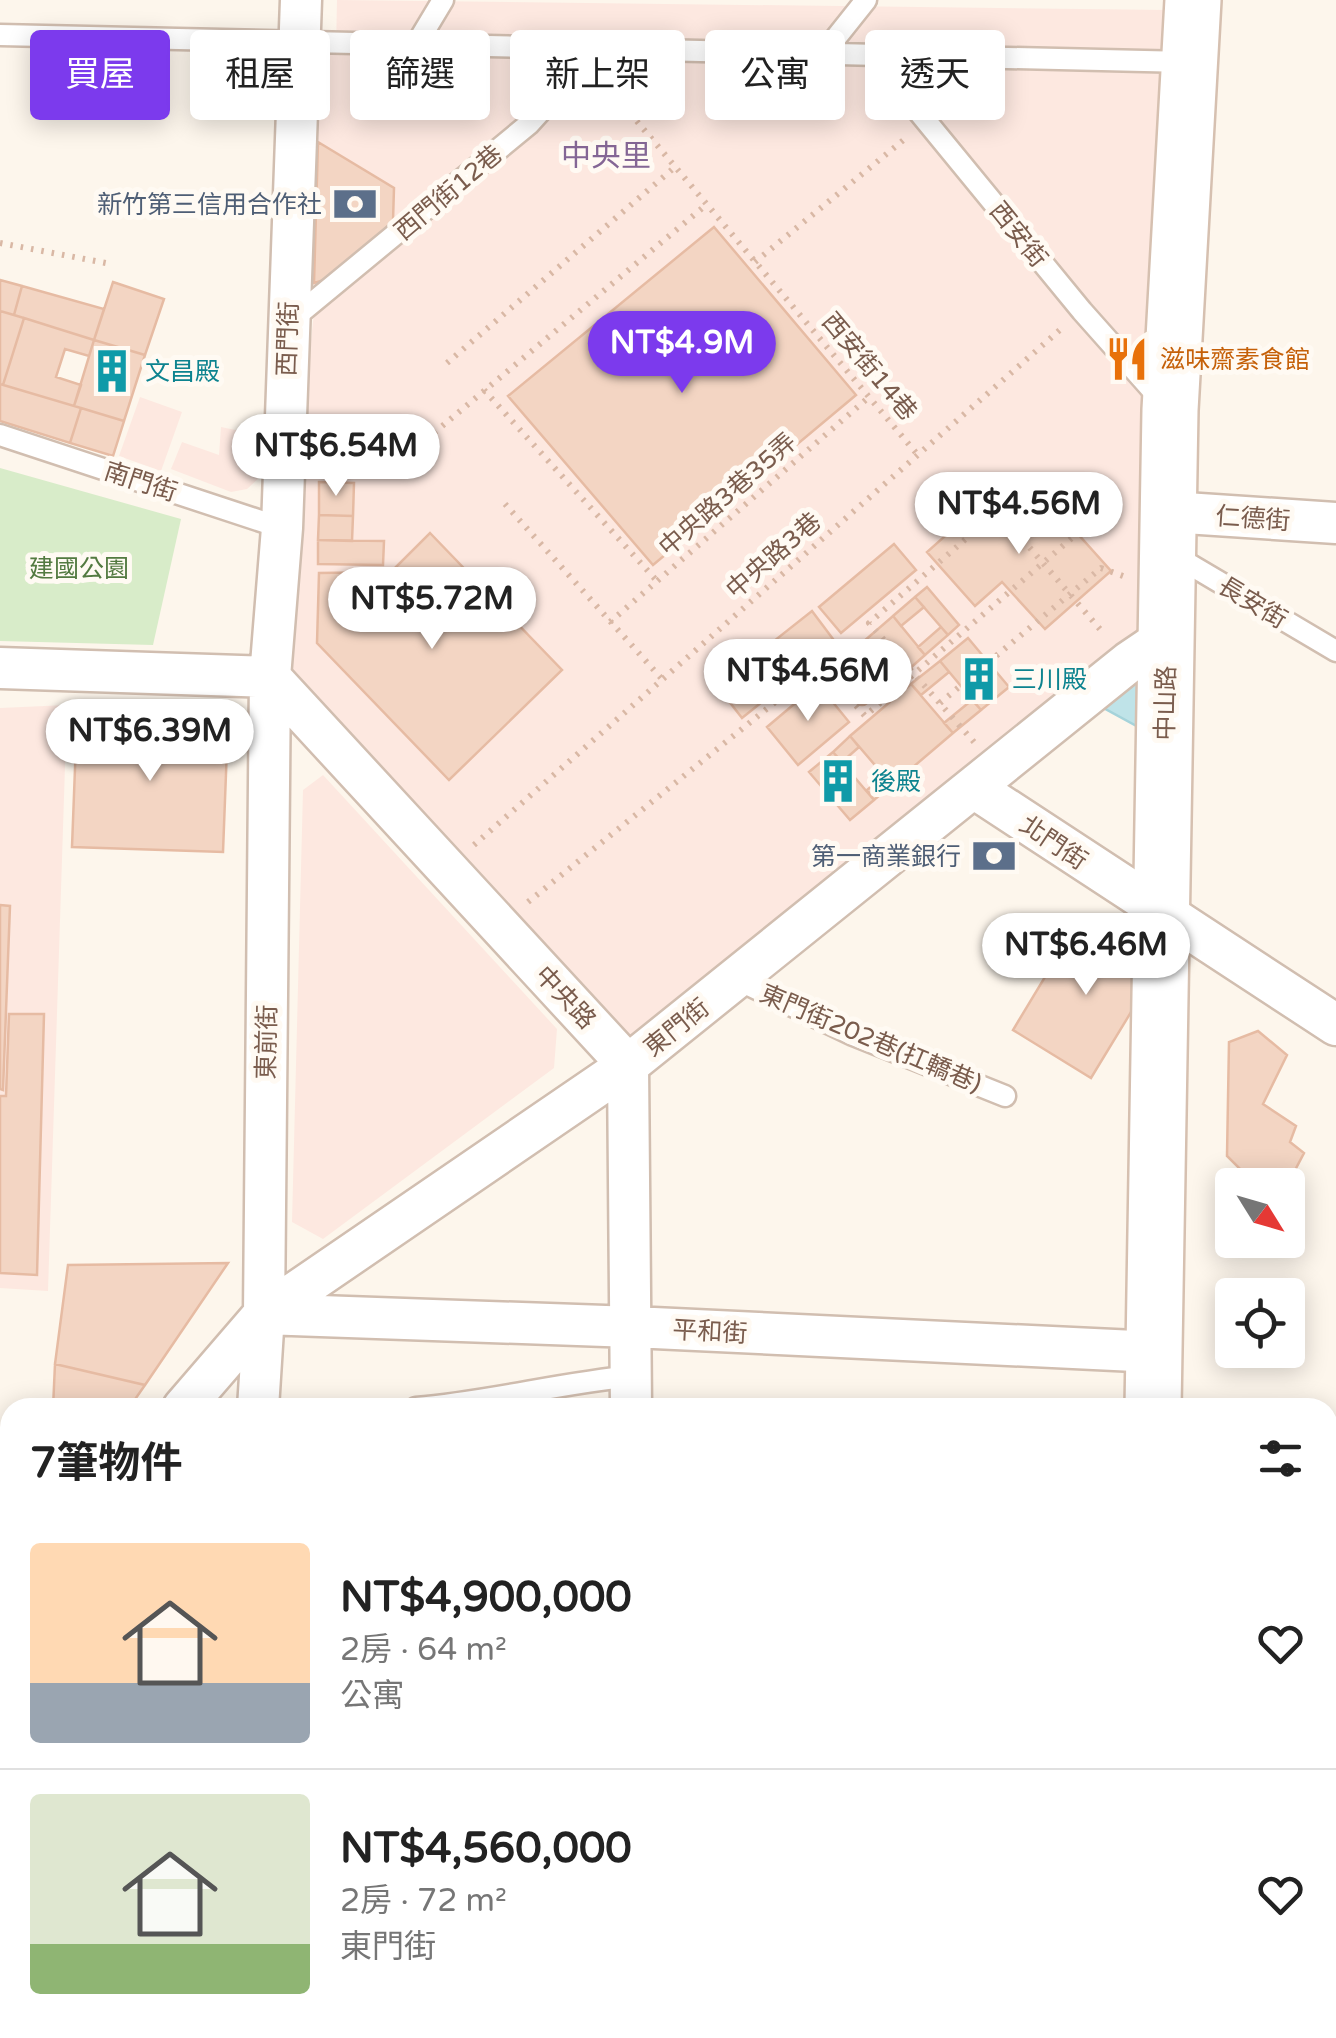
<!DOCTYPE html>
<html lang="zh-TW">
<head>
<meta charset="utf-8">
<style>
  :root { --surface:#fff; --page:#f2f2f2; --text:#222; --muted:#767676; --line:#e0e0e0; --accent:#7c3aed }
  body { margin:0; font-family:"Varela Round","Noto Sans TC",sans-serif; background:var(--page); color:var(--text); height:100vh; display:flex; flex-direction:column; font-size:38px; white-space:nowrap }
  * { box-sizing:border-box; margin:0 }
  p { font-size:32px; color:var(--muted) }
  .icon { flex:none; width:55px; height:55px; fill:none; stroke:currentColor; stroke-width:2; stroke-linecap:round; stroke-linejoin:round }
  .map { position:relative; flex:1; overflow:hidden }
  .side { position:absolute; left:0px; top:1398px; width:1338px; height:642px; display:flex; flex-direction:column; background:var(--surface); border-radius:30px 30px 0 0; box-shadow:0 5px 25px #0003 }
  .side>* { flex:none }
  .guide { position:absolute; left:30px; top:30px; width:1278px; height:90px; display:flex; gap:20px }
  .needle { width:65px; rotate:127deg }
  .buttons { position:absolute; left:1215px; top:1168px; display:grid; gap:20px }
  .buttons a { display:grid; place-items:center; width:90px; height:90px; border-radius:10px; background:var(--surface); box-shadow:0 5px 25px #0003; font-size:50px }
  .price { position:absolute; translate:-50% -85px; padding:0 22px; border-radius:35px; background:#fff; color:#222; font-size:32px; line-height:65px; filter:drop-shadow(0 2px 5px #0008) }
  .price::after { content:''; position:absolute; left:50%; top:60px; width:30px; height:22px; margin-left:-15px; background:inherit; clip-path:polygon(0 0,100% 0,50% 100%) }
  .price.active { background:var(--accent); color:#fff }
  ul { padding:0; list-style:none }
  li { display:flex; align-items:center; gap:30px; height:250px; padding:0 30px }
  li+li { border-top:2px solid var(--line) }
  li span { display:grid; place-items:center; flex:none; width:280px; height:200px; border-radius:10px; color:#555 }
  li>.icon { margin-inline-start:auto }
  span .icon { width:120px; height:120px; fill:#fffc; stroke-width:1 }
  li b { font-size:42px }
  h2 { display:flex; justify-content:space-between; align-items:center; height:120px; padding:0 30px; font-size:42px }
  .tag { padding:0 35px; border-radius:10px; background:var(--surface); box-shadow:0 5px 25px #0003; font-size:35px; line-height:90px }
  .tag.active { background:var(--accent); color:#fff }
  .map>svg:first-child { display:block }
</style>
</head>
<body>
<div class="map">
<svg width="1336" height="2038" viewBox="0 0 1336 2038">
  <rect width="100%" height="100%" fill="#fdf6ec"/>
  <path fill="#fde8e0" d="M 337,0 L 1167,10 L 1166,637 L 631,1054 L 273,678 L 314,313 L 314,49 L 336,49 Z
    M 140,397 L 182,412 L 161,471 L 119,456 Z
    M 221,427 L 264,436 L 259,478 L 247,489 L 231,492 L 171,469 L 182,442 L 219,455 Z
    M 67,705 L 48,1291 L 0,1288 L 0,708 Z
    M 323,775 L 557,1029 L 554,1068 L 323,1239 L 292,1222 L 303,790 Z"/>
  <path fill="#d8ecc9" d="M 0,468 L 181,519 L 153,645 L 0,641 Z"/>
  <path fill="#bfe3e8" stroke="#a5d3da" stroke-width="2.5" d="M 1146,669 L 1142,729 L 1100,706 Z"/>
  <path fill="#f3d5c3" stroke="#e6bba3" stroke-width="2.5" d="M 318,142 L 394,188 L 393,221 L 338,276 L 314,283 Z
    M 714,227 L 856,395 L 653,565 L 508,396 Z
    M 0,280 L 22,286 L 14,315 L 0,311 Z
    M 113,282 L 164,299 L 145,355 L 94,340 Z
    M 22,286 L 104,309 L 94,340 L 14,315 Z
    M 0,311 L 24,318 L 3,385 L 0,384 Z
    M 24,318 L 94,340 L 89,356 L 65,349 L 56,377 L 81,385 L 74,406 L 3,385 Z
    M 94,340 L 145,355 L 124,421 L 74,406 Z
    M 0,384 L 81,408 L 70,443 L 0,421 Z
    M 81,408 L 124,421 L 113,456 L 70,443 Z
    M 319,482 L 354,483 L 353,516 L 319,515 Z
    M 1006,482 L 1045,526 L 1059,513 L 1111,571 L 1045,629 L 1002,582 L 975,606 L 927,552 Z
    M 319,515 L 353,516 L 352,541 L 318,540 Z
    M 430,533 L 562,670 L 449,780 L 317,643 L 319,573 L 391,572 Z
    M 318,540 L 384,541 L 383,565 L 318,564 Z
    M 894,544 L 916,570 L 841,633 L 819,607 Z
    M 927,587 L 959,625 L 948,635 L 915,597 Z
    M 915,597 L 924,607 L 901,626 L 893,616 Z
    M 812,611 L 836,643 L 742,718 L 717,686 Z
    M 893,616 L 925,655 L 881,694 L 848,655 Z
    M 941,627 L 948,635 L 925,655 L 918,647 Z
    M 968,638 L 1009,687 L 981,710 L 940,661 Z
    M 940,661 L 949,672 L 921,695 L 911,684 Z
    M 818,684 L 849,722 L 798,765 L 767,727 Z
    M 911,684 L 953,733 L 892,785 L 850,736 Z
    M854 697a8 8 0 1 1 16 0a8 8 0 1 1-16 0Z
    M 972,700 L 981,710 L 953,733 L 944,723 Z
    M 77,716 L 228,721 L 223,852 L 72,847 Z
    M 850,736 L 859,747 L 842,762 L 833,752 Z
    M 833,752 L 874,800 L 850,820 L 809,772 Z
    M 884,776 L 892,785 L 874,800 L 867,790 Z
    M 0,905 L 10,906 L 3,1090 L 0,1089 Z
    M 1080,919 L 1159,966 L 1091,1078 L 1013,1030 Z
    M 9,1014 L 44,1014 L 37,1275 L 0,1273 L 0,1096 L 6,1096 Z
    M 1258,1031 L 1287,1055 L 1263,1104 L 1296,1126 L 1290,1142 L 1304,1153 L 1294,1172 L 1246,1175 L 1227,1156 L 1229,1042 Z
    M 228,1263 L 145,1385 L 55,1364 L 68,1265 Z
    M 55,1364 L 145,1385 L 129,1408 L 53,1408 Z
    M 1330,1441 L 1336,1445 L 1336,1599 L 1328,1593 L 1328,1445 Z
    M 0,1852 L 10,1852 L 10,1942 L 0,1942 Z
    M 534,2030 L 604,2030 L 604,2038 L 533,2038 Z
    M 984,2031 L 1064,2036 L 1067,2038 L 983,2038 Z"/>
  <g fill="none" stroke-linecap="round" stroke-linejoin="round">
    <g stroke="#d1beb0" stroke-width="25">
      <path id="lane" d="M 0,35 L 1187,62
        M 416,45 L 443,0
        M 823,54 L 866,0
        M 872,55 L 1082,311 L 1162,401
        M 289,322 L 529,124 L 597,49
        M 0,435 L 282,528
        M 1172,554 L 1336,651
        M 736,979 L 853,1035 L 1005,1096
        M 416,1408 C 489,1402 560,1383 633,1376
        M 1328,1629 L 1336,1631
        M 36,2038 L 36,2030"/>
    </g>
    <g stroke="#d1beb0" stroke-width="45">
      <path id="street" d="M 1170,512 L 1336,523
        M 0,668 L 270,677
        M 270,677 L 628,1065 L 631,1408
        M 974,788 L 1336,1025
        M 264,1314 L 633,1327 L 1156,1352
        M 183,1408 L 264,1314 L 628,1065 L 1129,662 L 1166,637
        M 258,1408 L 264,1314 L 270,677 L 282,528 L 301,0
        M 0,1477 L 10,1477
        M 0,1645 L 10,1632
        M 0,1951 L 10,1951
        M 1294,2030 L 1336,2032
        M 612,2038 L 612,2030"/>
    </g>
    <g stroke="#d6c0b0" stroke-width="60">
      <path id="secondary" d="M 1153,1408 L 1170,410 L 1193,0
        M 1129,2038 L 1129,2030"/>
    </g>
    <path stroke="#d9b8a5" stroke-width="6" stroke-dasharray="2.5 8" stroke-linecap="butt" d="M 603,81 L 917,454
      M 0,243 L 106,263
      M 755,262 L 906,138
      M 447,363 L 675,167
      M 484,390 L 657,581
      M 320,452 L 398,463 L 706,205
      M 505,504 L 662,679
      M 610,622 L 869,397
      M 940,703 L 1101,568 L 1123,576
      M 974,742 L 869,623 L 998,511 L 1105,635
      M 474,845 L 1061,329
      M 528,902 L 821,665 L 865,716 L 1122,495
      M 238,2038 L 239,2030"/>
    <use href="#lane" stroke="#fff" stroke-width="20"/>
    <use href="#street" stroke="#fff" stroke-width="40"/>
    <use href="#secondary" stroke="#fff" stroke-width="55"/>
  </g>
  <defs>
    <g id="bank-bare" transform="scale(3.45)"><path d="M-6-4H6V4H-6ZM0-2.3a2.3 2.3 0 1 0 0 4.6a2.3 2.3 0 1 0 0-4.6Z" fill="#5c6f8a" stroke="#fffaf3" stroke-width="2.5" paint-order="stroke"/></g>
    <g id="restaurant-bare" transform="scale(3.45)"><path d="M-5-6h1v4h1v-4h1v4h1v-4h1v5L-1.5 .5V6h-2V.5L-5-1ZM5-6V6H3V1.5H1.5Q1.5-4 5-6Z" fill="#e8710a" stroke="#fffaf3" stroke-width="2.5" paint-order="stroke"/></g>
    <g id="building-bare" transform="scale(3.45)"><path d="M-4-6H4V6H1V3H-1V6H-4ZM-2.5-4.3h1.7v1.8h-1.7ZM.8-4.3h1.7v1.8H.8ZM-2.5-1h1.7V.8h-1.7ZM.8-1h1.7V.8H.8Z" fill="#0f9aa8" stroke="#fffaf3" stroke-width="2.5" paint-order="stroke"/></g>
  </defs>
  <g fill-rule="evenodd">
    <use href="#bank-bare" x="355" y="204"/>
    <use href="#restaurant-bare" x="1127" y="359"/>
    <use href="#building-bare" x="112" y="371"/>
    <use href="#building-bare" x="979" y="679"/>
    <use href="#building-bare" x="838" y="781"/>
    <use href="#bank-bare" x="994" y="856"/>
  </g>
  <g text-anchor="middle" stroke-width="10" stroke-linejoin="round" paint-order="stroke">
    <g font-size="25" fill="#7a5c4d" stroke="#fffaf3">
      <text transform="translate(448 192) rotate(-40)" y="9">西門街12巷</text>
      <text transform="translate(1019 234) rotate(51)" y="9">西安街</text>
      <text transform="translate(287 339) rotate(-88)" y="9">西門街</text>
      <text transform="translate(870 366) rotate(50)" y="9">西安街14巷</text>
      <text transform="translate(141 481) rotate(18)" y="9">南門街</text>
      <text transform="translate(727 494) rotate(-41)" y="9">中央路3巷35弄</text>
      <text transform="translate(1253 518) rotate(4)" y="9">仁德街</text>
      <text transform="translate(773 555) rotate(-41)" y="9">中央路3巷</text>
      <text transform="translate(1253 602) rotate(31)" y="9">長安街</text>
      <text transform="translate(1165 703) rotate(-89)" y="9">中山路</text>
      <text transform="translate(1054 842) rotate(34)" y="9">北門街</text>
      <text transform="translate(566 997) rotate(47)" y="9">中央路</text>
      <text transform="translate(676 1027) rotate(-39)" y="9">東門街</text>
      <text transform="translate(871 1038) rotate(23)" y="9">東門街202巷(扛轎巷)</text>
      <text transform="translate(266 1042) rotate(-89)" y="9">東前街</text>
      <text transform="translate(710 1331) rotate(3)" y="9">平和街</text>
    </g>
    <g font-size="25" fill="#4e5e75" stroke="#fffaf3" text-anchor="end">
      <text x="322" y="213">新竹第三信用合作社</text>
      <text x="961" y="865">第一商業銀行</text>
    </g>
    <g font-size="25" fill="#c56008" stroke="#fffaf3" text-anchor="start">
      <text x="1160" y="368">滋味齋素食館</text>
    </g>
    <g font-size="25" fill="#0d838f" stroke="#fffaf3" text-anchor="start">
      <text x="145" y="380">文昌殿</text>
      <text x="1012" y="688">三川殿</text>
      <text x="871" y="790">後殿</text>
    </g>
    <g font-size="25" fill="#537a41" stroke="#fffaf3">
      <text x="79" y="577">建國公園</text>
    </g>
    <g font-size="30" fill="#846695" stroke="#fffaf3">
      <text x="606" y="166">中央里</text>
    </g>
  </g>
</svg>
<div class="buttons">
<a><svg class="needle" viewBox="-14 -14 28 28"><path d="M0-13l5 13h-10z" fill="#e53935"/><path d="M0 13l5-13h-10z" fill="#767676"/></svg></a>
<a><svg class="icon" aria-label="locate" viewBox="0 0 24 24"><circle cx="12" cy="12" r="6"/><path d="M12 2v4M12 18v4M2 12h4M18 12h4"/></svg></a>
</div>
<b class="price active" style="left:682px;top:396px">NT$4.9M</b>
<b class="price" style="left:336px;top:499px">NT$6.54M</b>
<b class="price" style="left:1019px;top:557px">NT$4.56M</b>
<b class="price" style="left:432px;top:652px">NT$5.72M</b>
<b class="price" style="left:808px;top:724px">NT$4.56M</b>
<b class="price" style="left:150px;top:784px">NT$6.39M</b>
<b class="price" style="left:1086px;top:998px">NT$6.46M</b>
<div class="guide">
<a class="tag active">買屋</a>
<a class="tag">租屋</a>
<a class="tag">篩選</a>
<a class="tag">新上架</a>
<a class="tag">公寓</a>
<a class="tag">透天</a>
</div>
<section class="side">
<h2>7筆物件<svg class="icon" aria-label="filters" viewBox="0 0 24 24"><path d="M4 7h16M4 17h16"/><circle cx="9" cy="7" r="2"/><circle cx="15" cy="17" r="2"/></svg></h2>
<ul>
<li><span style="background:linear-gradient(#ffd9b3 70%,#9aa5b1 0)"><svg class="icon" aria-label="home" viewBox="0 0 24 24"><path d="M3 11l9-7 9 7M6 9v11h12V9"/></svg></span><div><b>NT$4,900,000</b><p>2房 · 64 m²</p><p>公寓</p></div><svg class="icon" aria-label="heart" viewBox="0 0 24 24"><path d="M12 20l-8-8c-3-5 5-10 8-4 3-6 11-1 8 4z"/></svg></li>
<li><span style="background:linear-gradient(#dfe7d0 75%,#8fb573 0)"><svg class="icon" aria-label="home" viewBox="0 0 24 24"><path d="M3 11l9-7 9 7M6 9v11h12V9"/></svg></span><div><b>NT$4,560,000</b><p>2房 · 72 m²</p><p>東門街</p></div><svg class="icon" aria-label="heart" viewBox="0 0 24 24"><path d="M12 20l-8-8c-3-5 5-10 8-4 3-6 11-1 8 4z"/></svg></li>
</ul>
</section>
</div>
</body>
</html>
